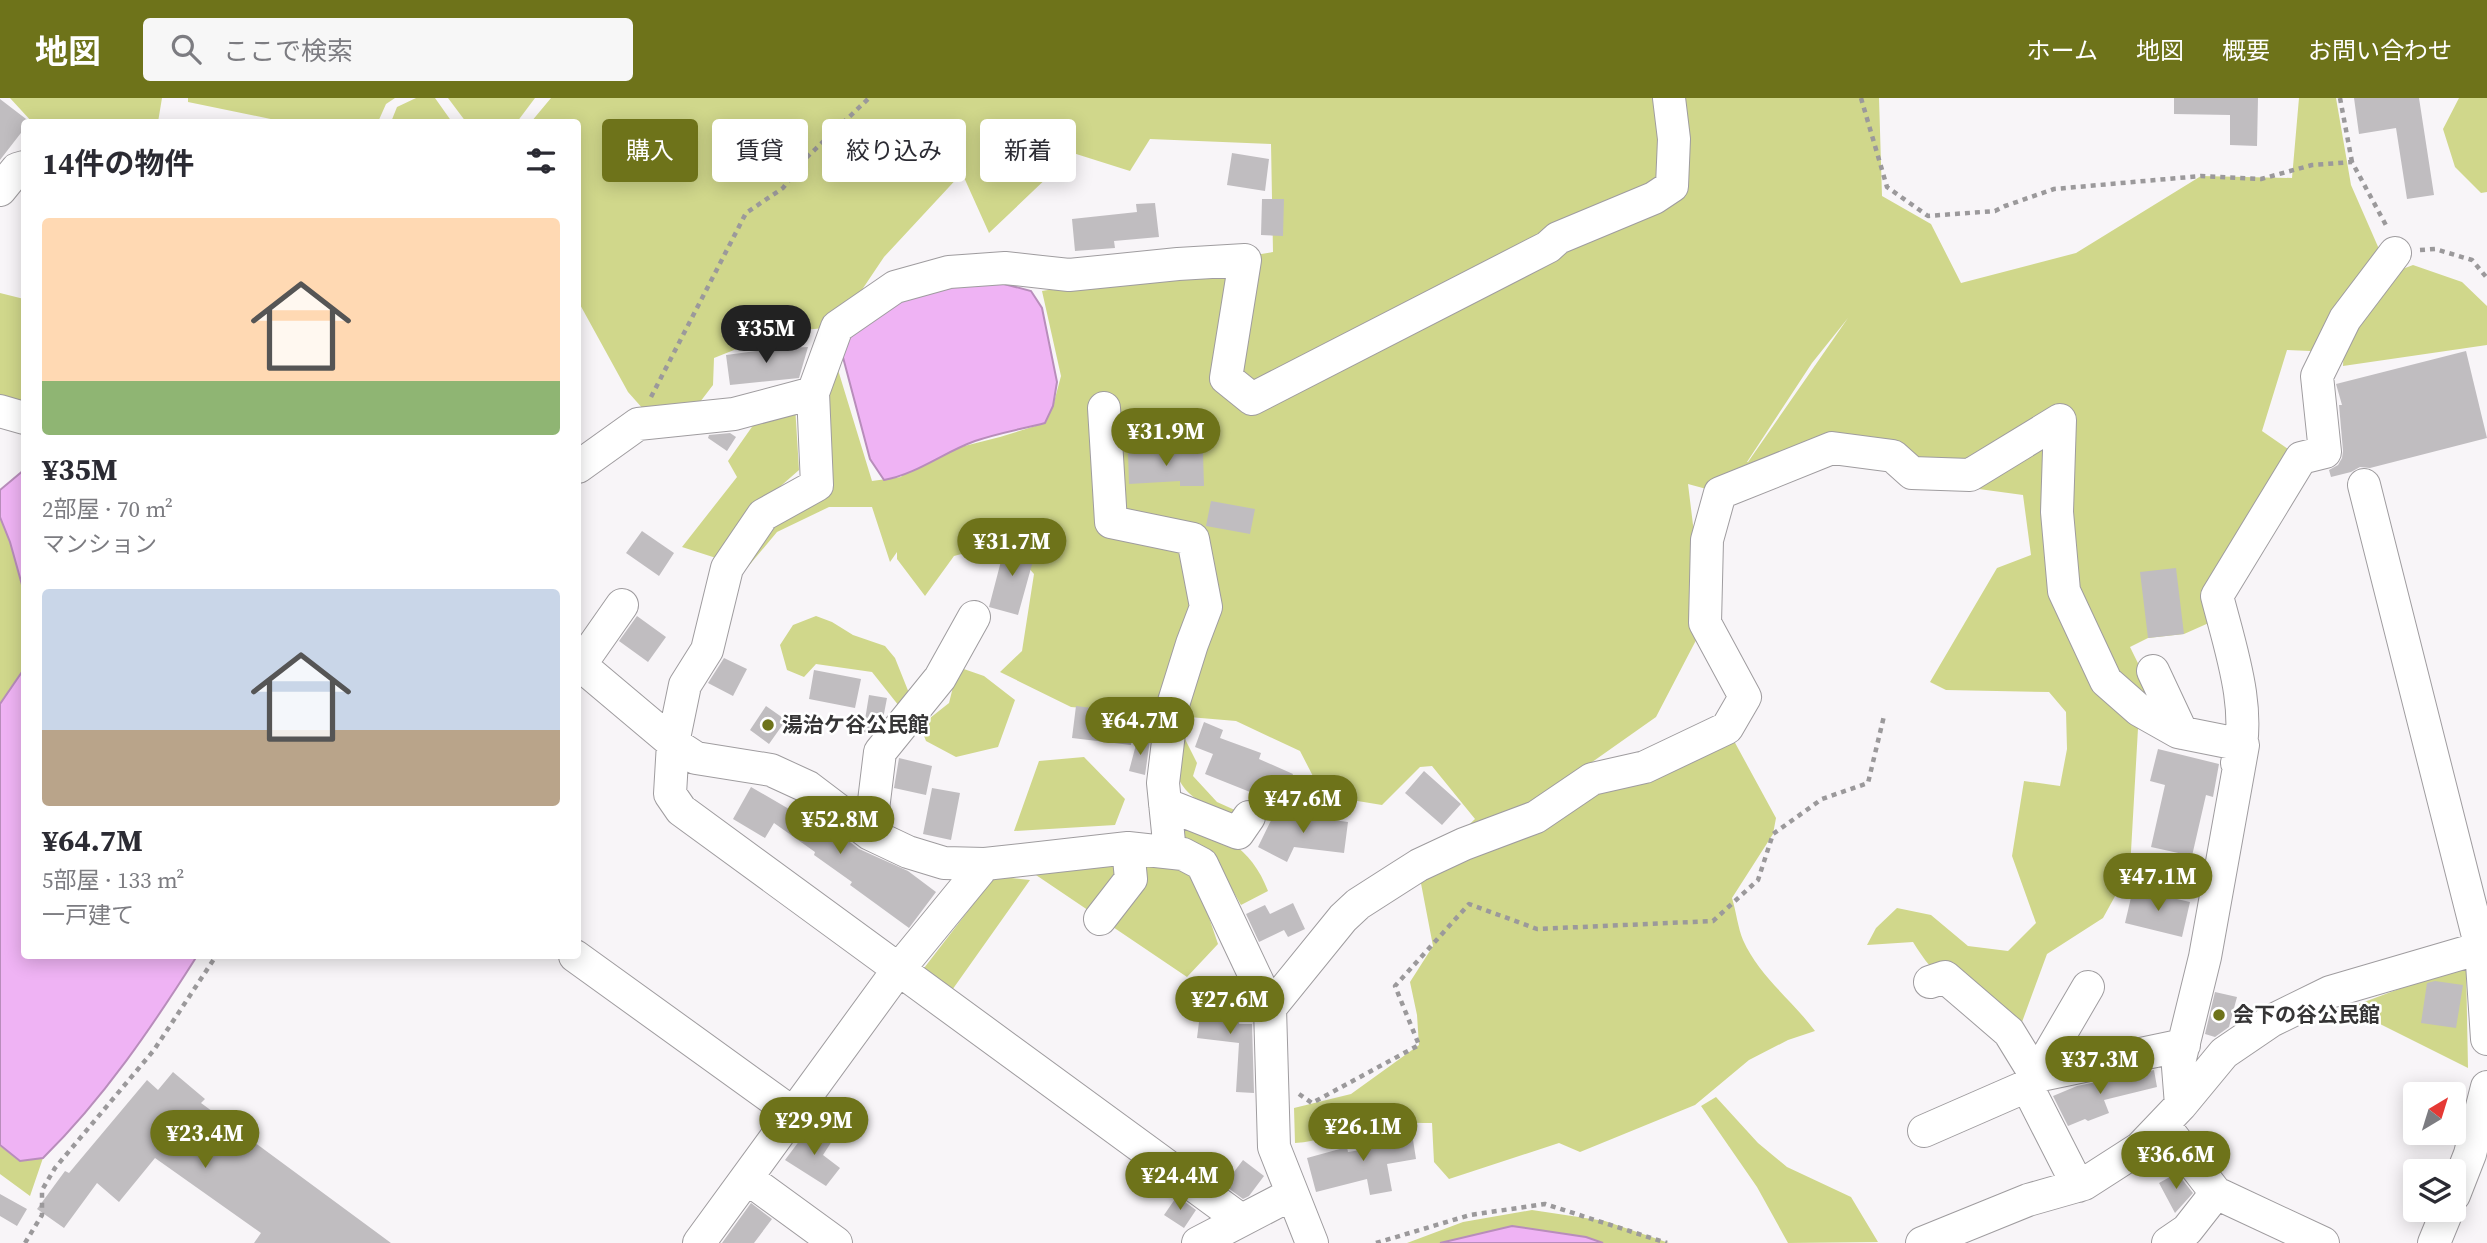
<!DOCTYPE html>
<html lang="ja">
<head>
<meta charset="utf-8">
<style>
  :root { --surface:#fff; --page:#f7f7f7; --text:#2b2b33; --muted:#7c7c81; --accent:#6e731a }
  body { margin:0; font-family:"Source Serif 4","Noto Sans JP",serif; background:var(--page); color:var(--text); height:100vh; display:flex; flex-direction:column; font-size:26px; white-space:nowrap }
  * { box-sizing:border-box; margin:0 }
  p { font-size:23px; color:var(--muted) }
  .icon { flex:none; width:38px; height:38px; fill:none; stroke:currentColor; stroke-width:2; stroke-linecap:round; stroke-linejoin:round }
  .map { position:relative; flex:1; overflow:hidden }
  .details { position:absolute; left:21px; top:21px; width:560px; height:840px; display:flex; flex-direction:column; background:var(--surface); border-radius:7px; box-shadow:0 4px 18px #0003 }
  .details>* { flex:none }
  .top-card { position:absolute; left:602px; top:21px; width:665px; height:63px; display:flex; gap:14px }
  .needle { width:46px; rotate:38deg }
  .fabs { position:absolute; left:2403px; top:984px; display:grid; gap:14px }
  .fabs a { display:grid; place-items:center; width:63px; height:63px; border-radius:7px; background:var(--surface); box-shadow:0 4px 18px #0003; font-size:35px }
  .price { position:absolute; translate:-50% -60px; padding:0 16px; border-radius:24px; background:var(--accent); color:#fff; font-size:23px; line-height:46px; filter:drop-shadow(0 2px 4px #0008) }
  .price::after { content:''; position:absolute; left:50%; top:42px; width:21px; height:16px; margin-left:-10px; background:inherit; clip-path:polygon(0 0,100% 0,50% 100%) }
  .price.current { background:#222; color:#fff }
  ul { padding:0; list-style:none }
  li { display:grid; align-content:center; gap:14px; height:371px; padding:0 21px }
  li span { display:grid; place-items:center; height:217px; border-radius:7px; color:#555 }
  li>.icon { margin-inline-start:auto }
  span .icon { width:126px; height:126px; fill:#fffc; stroke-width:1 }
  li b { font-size:30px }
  h2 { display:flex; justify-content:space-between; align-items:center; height:84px; padding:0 21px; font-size:30px }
  .pill { padding:0 24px; border-radius:7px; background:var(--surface); box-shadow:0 4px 18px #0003; font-size:24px; line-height:63px }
  .pill.current { background:var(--accent); color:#fff }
  header { display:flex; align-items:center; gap:42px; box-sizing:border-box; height:98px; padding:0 35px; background:var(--accent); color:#fff }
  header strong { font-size:33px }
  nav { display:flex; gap:38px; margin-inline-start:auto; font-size:24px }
  .search { width:490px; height:63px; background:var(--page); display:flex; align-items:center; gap:18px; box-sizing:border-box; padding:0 24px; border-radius:7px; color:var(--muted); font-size:26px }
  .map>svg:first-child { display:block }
</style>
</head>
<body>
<header>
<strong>地図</strong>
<div class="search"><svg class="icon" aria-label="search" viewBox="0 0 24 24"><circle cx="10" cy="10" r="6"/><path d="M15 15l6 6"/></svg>ここで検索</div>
<nav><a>ホーム</a><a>地図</a><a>概要</a><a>お問い合わせ</a></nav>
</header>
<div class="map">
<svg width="2487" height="1145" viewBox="0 0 2487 1145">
  <rect width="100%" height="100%" fill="#f8f5f8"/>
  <path fill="#d0d78b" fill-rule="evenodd" d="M 10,0 L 162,0 L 158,24 L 32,24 Z
    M 188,0 L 395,0 L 386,6 L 378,24 L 285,24 L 188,4 Z
    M 416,0 L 435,0 L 452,24 L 391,24 L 397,9 Z
    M 448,0 L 535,0 L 517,24 L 466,24 Z
    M 551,0 L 1879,0 L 1882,98 L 1931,126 L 1961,185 L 2076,155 L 2201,78 L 2292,80 L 2299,0 L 2336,0 L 2351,87 L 2379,151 L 2311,253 L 2287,252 L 2262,333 L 2301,360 L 2211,524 L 2184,536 L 2148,540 L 2130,549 L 2165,620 L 2139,613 L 2130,771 L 2103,820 L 2047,856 L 2022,924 L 2009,934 C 1969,905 1939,887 1913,844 L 1867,847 L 1876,830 L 1897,810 L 1931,817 L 1968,848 L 2008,853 L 2036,825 L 2012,758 L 2024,683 L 2060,688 L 2067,651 L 2066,614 L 2049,594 L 1946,592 L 1930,584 L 1997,470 L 2031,457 L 2023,397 L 1920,383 L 1856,345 L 1725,396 L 1688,386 L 1705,525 L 1656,619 L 1561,686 L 1727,630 L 1776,720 L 1773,736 L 1732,800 C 1736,813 1738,830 1743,842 C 1759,878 1792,902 1815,933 L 1788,942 L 1749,962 L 1695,1007 L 1580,1054 L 1559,1045 L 1449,1081 L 1434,1064 L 1432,1025 C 1409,1025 1383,1022 1360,1028 C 1337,1034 1319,1044 1295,1045 L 1294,1010 L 1351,996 L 1419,947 L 1417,917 L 1410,884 L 1433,848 L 1419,775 L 1475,721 L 1432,668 L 1420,669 L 1382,707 L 1333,699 L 1316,684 L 1300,653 L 1236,623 L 1071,609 L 1000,574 L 1022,553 L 1034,476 L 1006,444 L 954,458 L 925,498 L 897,461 L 897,454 L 890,464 L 872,409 L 829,409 L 777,434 L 746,471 C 753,433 802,411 832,390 L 816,359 L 835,262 L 872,383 L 901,379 L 913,361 L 1000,339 L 1045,325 L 1053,308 L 1061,278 L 1042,193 L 1273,154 L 1271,46 L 1150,41 L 1130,73 L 1073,55 L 989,135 L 962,75 L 884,159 L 837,229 L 779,234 L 714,260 L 713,287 L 684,325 L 644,312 L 628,294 L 578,203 L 578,24 L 531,24 ZM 1848,220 L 1748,364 L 1747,364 L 1812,265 Z
    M 2459,0 L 2487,0 L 2487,94 L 2481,95 L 2455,69 L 2443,31 Z
    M 2413,167 L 2462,184 L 2487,208 L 2487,247 L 2343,268 L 2345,221 L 2374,182 Z
    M 0,195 L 24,201 L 24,308 L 0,303 Z
    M 795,307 L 799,372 L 750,415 L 716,460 L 682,449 L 737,379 L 728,363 L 754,326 Z
    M 0,419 L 10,444 L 22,487 L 24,533 L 24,571 L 0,606 Z
    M 816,518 L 832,524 L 853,537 L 885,548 L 895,560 L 917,615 L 899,608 L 872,574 L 816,566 L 804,579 L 787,572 L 780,547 L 793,527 Z
    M 958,569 L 984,578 L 1015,602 L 998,649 L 956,659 L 926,643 L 920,628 L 949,605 Z
    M 1184,639 L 1197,665 L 1193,678 L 1217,704 L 1237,713 L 1230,720 C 1191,700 1172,692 1172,643 Z
    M 1084,659 L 1125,701 L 1115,727 L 1014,733 L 1039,663 Z
    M 1180,718 C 1220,736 1251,748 1268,793 L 1241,807 L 1211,755 L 1183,744 Z
    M 1151,752 L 1195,778 L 1218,846 L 1187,879 L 1033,775 Z
    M 995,778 L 1030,782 L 950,895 L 921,874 Z
    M 2466,866 L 2468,970 L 2348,910 Z
    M 1716,999 L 1758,1045 L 1787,1069 L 1851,1099 L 1878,1144 L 1788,1145 L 1757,1089 L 1701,1008 Z
    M 0,1048 L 20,1063 L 43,1060 L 30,1098 L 0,1076 Z
    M 1532,1112 L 1605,1123 L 1669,1145 L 1407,1145 L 1463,1124 Z"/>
  <path fill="#efb3f4" stroke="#b88dbb" stroke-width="2" d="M 985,181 L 1031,193 L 1042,210 L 1057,284 L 1053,308 L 1045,325 C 1022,331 998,335 975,343 C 944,354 917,376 884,382 L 870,361 L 840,248 L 853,230 L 912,196 Z
    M 24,372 L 24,533 L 22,487 L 10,444 L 0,419 L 0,392 Z
    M 24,571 L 24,858 L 197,858 C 152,929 104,1000 43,1060 L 20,1063 L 0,1047 L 0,606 Z
    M 1512,1128 L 1586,1139 L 1603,1145 L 1440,1145 Z"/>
  <path fill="#c0bdc0" d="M 2174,0 L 2258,0 L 2257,48 L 2230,47 L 2230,17 L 2174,16 Z
    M 2354,0 L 2419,0 L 2434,97 L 2407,101 L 2396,30 L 2359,36 Z
    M 0,1 L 30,24 L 24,24 L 24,31 L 0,62 Z
    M 1232,55 L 1269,61 L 1265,93 L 1227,87 Z
    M 1262,101 L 1284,101 L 1283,138 L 1261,137 Z
    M 1155,105 L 1159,139 L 1114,143 L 1115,150 L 1075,153 L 1072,121 L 1137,114 L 1136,106 Z
    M 808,249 L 799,280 L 730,287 L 726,257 L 771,251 Z
    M 2466,253 L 2487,340 L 2370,370 L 2360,369 L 2351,374 L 2331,379 L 2329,372 L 2338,367 L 2342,360 L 2343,353 L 2339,307 L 2342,307 L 2336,286 Z
    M 730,335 L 736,339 L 727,353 L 708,340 L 709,337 Z
    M 1176,353 L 1176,356 L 1203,355 L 1204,388 L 1180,388 L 1180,383 L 1129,386 L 1128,355 Z
    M 1211,403 L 1255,411 L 1250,436 L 1206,428 Z
    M 642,433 L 674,455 L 659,478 L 626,455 Z
    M 1006,444 L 1036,452 L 1018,517 L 989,509 Z
    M 2176,470 L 2184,536 L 2148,540 L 2140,474 Z
    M 637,518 L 666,539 L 648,564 L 619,543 Z
    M 724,560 L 747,571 L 733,598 L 708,585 Z
    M 814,572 L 861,581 L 855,610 L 809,601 Z
    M 869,597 L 887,600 L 883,621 L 872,635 L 863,634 Z
    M 766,608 L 786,622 L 769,646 L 750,632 Z
    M 1076,608 L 1134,615 L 1131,647 L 1072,640 Z
    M 1204,624 L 1223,632 L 1220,640 L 1261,655 L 1259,661 L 1293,676 L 1280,706 L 1205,676 L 1213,656 L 1195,649 Z
    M 1138,639 L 1150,642 L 1145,677 L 1129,673 Z
    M 2158,651 L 2219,666 L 2213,699 L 2206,697 L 2192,758 L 2151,749 L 2165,687 L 2150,683 Z
    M 899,660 L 932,668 L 926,697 L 894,690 Z
    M 1424,673 L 1461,706 L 1442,727 L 1405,695 Z
    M 751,689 L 789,711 L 794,703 L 799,705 L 859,751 L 908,773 L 936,794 L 909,830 L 850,787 L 852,784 L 814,757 L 815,754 L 774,725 L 765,740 L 733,721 Z
    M 932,690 L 960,695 L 951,742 L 923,736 Z
    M 1275,714 L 1348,724 L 1344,755 L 1294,749 L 1287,764 L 1258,749 Z
    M 2133,791 L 2190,804 L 2182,839 L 2125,825 Z
    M 1293,805 L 1305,831 L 1288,839 L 1284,832 L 1259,844 L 1246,816 L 1265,807 L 1270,816 Z
    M 2435,883 L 2463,887 L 2456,930 L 2421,925 L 2427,885 Z
    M 2215,894 L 2237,899 L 2229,929 L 2215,939 L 2205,936 Z
    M 1202,900 L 1242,905 L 1239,926 L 1252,926 L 1254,995 L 1236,994 L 1239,945 L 1197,940 Z
    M 2154,972 L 2157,989 L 2104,1002 L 2109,1015 L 2088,1023 L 2085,1021 L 2068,1028 L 2053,998 L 2077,988 Z
    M 173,974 L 205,1001 L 201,1005 L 391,1145 L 254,1145 L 261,1135 L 155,1060 L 119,1104 L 97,1085 L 64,1130 L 37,1111 L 65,1073 L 69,1075 L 147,982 L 158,992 Z
    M 1411,1029 L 1416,1061 L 1387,1066 L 1392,1093 L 1370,1097 L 1367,1081 L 1316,1094 L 1307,1060 L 1347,1049 L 1348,1054 L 1385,1048 L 1382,1034 Z
    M 809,1030 L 832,1043 L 823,1057 L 840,1070 L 826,1088 L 785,1062 Z
    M 1243,1062 L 1264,1078 L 1249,1098 L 1243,1101 L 1224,1087 Z
    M 2177,1075 L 2193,1095 L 2175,1115 L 2159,1085 Z
    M 0,1096 L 27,1111 L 17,1128 L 0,1118 Z
    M 1177,1098 L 1196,1112 L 1184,1130 L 1164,1117 Z
    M 751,1105 L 772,1121 L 754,1145 L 722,1145 Z"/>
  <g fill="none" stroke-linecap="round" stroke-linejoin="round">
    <g stroke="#9f9c9f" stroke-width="34">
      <path id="minor" d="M 0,92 L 17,71 L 24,69
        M 1104,310 L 1111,424 L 1193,441 L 1206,509 L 1192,546 L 1172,610 L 1163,685 L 1170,754
        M 0,313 L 24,320
        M 578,369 L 638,326 L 734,316 L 813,295
        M 2364,387 L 2481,850 L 2487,941
        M 578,565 L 673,645 L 696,660 L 771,672 L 808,689 L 870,736 L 908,754 L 944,765 L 985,766 L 1128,750 L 1183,756 L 1202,766 L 1270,910 L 1274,1049 L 1312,1145
        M 580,567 L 622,507
        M 2153,573 L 2182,635
        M 2237,665 C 2253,614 2230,549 2217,498 L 2301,360 L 2325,354 L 2317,278 L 2345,221 L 2395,155
        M 1165,706 L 1238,735 L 1249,719
        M 870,736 L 880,654 L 940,580 L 974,519
        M 1100,821 L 1131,781 L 1128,750
        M 575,858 L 794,1016
        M 1930,884 L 1945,879 L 2009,934 L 2036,978 L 2088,889
        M 1270,910 L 1343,820 L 1358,806 L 1397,781 L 1419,767 L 1464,746 L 1536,719 L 1592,681 L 1645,669 L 1727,630 L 1745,599 L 1705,525 L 1707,442 L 1720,395 L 1832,350 L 1893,358 L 1912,375 L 1970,377 L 2060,322 L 2057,414 L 2064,493 L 2106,583 L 2139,612 L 2178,634 L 2243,647 L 2205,859 L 2178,969 L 2181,1007
        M 2163,1026 L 2216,1095 L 2323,1145
        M 1924,1033 L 2027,988
        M 747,1080 L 836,1145
        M 2078,1088 L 2027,988 L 2036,978 L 2184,947
        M 2454,1097 L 2470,1056 L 2487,989
        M 1241,1122 L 681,712 L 670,696 L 673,645 L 685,587 L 707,552 L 727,470 L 763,417 L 817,387 L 813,295 L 837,229 L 895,189 L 949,174 L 1005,170 L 1069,177 L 1178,166 L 1245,162 L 1226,280 L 1252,301 L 1548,149 L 1558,140 L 1654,100 L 1672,88 L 1674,41 L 1669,0
        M 699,1145 L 898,872 L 985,766
        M 1198,1145 L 1292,1096
        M 1922,1145 L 2028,1102 L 2084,1086 L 2140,1050 L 2181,1007 L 2224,955 L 2271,923 L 2330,894 L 2487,848
        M 2168,1145 L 2187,1132 L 2216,1095
        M 2434,1145 L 2448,1111"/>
    </g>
    <path stroke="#9b999b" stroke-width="4.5" stroke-dasharray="5 5" stroke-linecap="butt" d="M 1861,0 L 1887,89 L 1928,118 L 1995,113 L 2005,108 L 2054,91 L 2201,78 L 2261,81 L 2312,67 L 2352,64 L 2388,131
      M 2340,0 L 2352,64
      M 2420,152 L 2435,151 L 2472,162 L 2487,180
      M 651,299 L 746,115 L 783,90 L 806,60 L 869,0
      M 1299,996 L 1312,1005 L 1419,947 L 1395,888 L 1469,806 L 1537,831 L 1713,823 L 1758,782 L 1773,736 L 1822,701 L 1868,685 L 1884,618
      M 25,1145 L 42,1117 L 42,1092 L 55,1070 L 154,952 L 216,858
      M 1376,1145 L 1470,1117 L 1545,1106 L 1667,1145"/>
    <use href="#minor" stroke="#fff" stroke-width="32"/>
  </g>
  <g fill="#6e731a" stroke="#fff" stroke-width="2.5">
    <circle cx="768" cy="627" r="7"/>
    <circle cx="2219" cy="917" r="7"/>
  </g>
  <g text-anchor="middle" stroke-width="5" stroke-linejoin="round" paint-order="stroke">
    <g font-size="21" font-weight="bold" fill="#363536" stroke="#fff" text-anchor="start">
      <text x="782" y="634">湯治ケ谷公民館</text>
      <text x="2233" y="924">会下の谷公民館</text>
    </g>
  </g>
</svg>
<div class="fabs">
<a><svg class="needle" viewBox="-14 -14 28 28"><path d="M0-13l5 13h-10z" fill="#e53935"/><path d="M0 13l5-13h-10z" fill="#7c7c81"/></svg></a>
<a><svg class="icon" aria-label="layers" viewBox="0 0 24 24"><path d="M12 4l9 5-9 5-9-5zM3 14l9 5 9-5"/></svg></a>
</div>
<b class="price current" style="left:766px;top:267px">¥35M</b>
<b class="price" style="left:1166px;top:370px">¥31.9M</b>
<b class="price" style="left:1012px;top:480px">¥31.7M</b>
<b class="price" style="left:1140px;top:659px">¥64.7M</b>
<b class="price" style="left:1303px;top:737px">¥47.6M</b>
<b class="price" style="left:840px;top:758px">¥52.8M</b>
<b class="price" style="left:2158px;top:815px">¥47.1M</b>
<b class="price" style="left:1230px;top:938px">¥27.6M</b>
<b class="price" style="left:2100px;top:998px">¥37.3M</b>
<b class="price" style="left:814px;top:1059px">¥29.9M</b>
<b class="price" style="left:1363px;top:1065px">¥26.1M</b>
<b class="price" style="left:205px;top:1072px">¥23.4M</b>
<b class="price" style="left:2176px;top:1093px">¥36.6M</b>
<b class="price" style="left:1180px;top:1114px">¥24.4M</b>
<div class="top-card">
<a class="pill current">購入</a>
<a class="pill">賃貸</a>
<a class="pill">絞り込み</a>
<a class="pill">新着</a>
</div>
<section class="details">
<h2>14件の物件<svg class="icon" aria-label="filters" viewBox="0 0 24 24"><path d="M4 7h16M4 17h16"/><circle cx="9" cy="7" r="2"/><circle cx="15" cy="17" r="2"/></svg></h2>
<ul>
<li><span style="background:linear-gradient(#ffd9b3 75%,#8fb573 0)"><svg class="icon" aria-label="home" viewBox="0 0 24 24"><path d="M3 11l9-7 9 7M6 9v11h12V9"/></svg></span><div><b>¥35M</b><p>2部屋 · 70 m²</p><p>マンション</p></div></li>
<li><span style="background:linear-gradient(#c9d6e8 65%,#b9a48a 0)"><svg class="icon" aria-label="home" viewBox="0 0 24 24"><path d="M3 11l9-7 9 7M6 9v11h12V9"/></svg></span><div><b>¥64.7M</b><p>5部屋 · 133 m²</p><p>一戸建て</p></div></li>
</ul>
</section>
</div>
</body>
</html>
